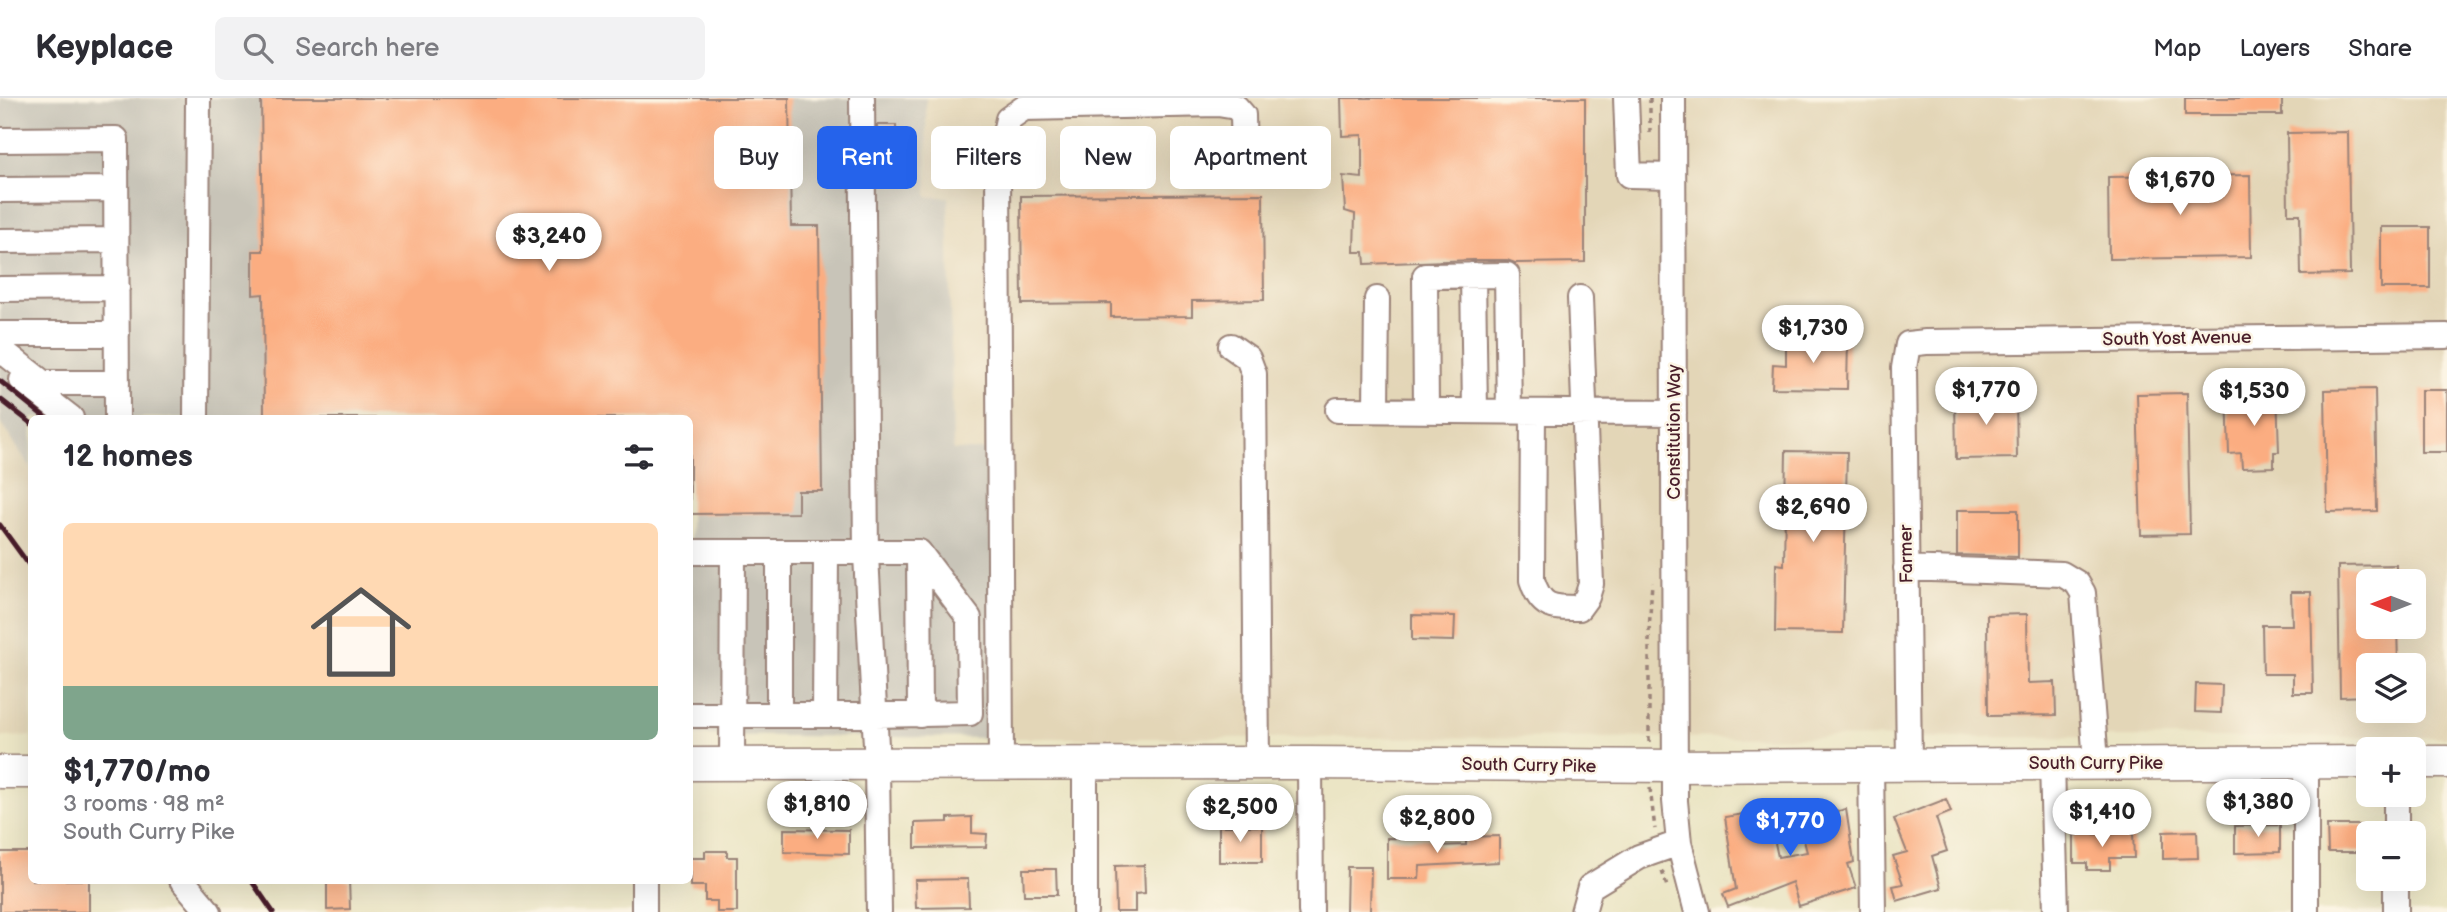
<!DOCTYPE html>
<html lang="en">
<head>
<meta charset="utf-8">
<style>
  :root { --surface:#fff; --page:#f2f2f3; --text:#2b2b33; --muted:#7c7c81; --line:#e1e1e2; --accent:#2563eb }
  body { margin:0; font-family:"Balsamiq Sans",sans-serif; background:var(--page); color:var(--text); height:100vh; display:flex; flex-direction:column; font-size:26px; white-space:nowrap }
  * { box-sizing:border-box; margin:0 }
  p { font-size:23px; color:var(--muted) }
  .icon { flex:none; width:38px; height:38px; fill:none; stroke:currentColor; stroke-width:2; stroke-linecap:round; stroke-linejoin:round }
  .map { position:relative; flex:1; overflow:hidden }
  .panel { position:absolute; left:28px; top:317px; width:665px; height:469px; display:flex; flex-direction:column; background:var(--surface); border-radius:10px; box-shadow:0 7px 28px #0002 }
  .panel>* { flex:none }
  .banner { position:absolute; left:714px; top:28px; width:665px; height:63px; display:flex; gap:14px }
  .needle { width:46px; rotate:270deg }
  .tools { position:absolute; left:2356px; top:471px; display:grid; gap:14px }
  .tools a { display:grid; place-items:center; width:70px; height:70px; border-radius:10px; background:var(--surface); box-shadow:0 7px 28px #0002; font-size:35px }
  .price { position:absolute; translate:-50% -60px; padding:0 16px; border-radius:24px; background:#fff; color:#222; font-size:23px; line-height:46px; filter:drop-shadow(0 2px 4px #0008) }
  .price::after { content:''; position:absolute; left:50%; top:42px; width:21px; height:16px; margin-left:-10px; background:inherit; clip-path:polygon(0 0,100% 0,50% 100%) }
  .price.current { background:var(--accent); color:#fff }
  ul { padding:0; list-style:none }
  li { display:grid; align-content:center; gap:14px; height:371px; padding:0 35px }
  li+li { border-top:2px solid var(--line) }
  li span { display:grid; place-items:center; height:217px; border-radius:10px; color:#555 }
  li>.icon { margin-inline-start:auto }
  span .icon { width:126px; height:126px; fill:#fffc; stroke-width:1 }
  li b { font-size:30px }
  h2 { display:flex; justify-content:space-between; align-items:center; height:84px; padding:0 35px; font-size:30px }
  .tag { padding:0 24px; border-radius:10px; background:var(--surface); box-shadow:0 7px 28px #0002; font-size:24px; line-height:63px }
  .tag.current { background:var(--accent); color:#fff }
  header { display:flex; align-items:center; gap:42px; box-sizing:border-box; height:98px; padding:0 35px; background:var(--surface); border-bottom:2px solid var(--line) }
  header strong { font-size:33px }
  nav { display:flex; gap:38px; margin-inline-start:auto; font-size:24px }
  .search { width:490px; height:63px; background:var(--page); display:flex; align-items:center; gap:18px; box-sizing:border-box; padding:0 24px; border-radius:10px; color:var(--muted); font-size:26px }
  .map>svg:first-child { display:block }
</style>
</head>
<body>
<header>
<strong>Keyplace</strong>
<div class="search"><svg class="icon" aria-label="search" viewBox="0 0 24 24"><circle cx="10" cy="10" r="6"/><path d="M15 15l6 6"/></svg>Search here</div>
<nav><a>Map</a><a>Layers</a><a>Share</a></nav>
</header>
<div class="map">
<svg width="2447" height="814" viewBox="0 0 2447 814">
  <rect width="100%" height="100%" fill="#fcf5e5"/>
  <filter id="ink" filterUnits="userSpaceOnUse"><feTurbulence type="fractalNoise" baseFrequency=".0143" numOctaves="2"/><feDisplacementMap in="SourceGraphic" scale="14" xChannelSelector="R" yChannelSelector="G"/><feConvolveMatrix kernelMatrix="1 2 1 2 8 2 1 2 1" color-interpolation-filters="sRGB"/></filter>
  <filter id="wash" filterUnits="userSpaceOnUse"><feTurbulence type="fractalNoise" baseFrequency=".00686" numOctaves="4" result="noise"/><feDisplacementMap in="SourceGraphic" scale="28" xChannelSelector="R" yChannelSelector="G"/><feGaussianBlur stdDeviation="1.57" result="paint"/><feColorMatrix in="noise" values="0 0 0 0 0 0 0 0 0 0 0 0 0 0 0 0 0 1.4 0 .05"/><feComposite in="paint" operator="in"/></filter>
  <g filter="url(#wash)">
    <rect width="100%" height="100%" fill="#ebe5c5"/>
    <path fill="#e3d6b7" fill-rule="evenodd" d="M 926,0 L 2447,0 L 2447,639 L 998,640 L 997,352 L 953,352 L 948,99 L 927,99 ZM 2368,483 L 2413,483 L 2413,528 L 2368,528 ZM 2368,567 L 2413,567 L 2413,612 L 2368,612 Z
      M 0,324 L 31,370 L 31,638 L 0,639 Z"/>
    <path fill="#c8c4b8" d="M 0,0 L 926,0 L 927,99 L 948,99 L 953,352 L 997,352 L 998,640 L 690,637 L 690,320 L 32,320 L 31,370 L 0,324 Z"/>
    <g id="blocks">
      <path fill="#fbad81" d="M 261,0 L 789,0 L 791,128 L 819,128 L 822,393 L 798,393 L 798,415 L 690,416 L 690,320 L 264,320 L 263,196 L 253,197 L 253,153 L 263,153 Z
        M 1341,0 L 1585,0 L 1585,164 L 1515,165 L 1507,162 L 1473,162 L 1365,166 L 1364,154 L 1354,154 L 1355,116 L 1345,113 L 1343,78 L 1362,80 L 1362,37 L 1342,38 Z
        M 2185,0 L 2282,0 L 2282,17 L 2185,17 Z
        M 877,27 L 896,27 L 897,85 L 878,85 Z
        M 2348,34 L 2350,176 L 2301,177 L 2300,116 L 2288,116 L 2287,35 Z
        M 2250,77 L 2251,159 L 2109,161 L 2108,79 Z
        M 1263,96 L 1264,202 L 1192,203 L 1192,218 L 1111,219 L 1111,205 L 1022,206 L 1021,98 Z
        M 2381,129 L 2430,129 L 2430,190 L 2381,190 Z
        M 1786,240 L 1848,241 L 1847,291 L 1772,290 L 1773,266 L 1786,267 Z
        M 2375,291 L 2377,413 L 2327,414 L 2325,292 Z
        M 2421,292 L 2447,292 L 2447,354 L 2421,354 Z
        M 2277,293 L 2279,354 L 2274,354 L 2274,369 L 2242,370 L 2241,355 L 2229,356 L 2227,295 Z
        M 2187,295 L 2190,436 L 2141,437 L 2137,296 Z
        M 2016,298 L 2017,360 L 1956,361 L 1955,299 Z
        M 1786,353 L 1847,354 L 1843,535 L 1775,534 L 1776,466 L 1784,467 Z
        M 1957,412 L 2018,412 L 2018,459 L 1957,457 Z
        M 2396,467 L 2396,483 L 2368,483 L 2368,528 L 2397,528 L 2398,567 L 2368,567 L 2368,598 L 2340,599 L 2338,468 Z
        M 2291,494 L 2311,494 L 2313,595 L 2293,595 L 2293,576 L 2263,576 L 2262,527 L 2292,527 Z
        M 2027,516 L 2028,585 L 2055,584 L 2056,617 L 1988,618 L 1987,517 Z
        M 1412,517 L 1455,518 L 1454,543 L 1412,542 Z
        M 2196,586 L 2222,587 L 2221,615 L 2195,614 Z
        M 1946,701 L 1951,714 L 1936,720 L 1947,753 L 1932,758 L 1941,790 L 1897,803 L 1893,788 L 1903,786 L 1893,758 L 1907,754 L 1894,721 Z
        M 1846,711 L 1854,764 L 1848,766 L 1856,790 L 1799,808 L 1792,784 L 1728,809 L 1723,796 L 1736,791 L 1725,719 L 1768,712 L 1778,759 L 1807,754 L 1799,724 Z
        M 972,719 L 972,735 L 987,736 L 986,749 L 915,750 L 915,725 L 948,724 L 948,720 Z
        M 2280,727 L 2280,754 L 2235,755 L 2235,728 Z
        M 2327,727 L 2368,727 L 2368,754 L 2328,754 Z
        M 1219,728 L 1262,728 L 1262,764 L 1219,764 Z
        M 784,731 L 849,732 L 849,756 L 784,754 Z
        M 2197,733 L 2198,760 L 2163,761 L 2163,734 Z
        M 2133,735 L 2134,760 L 2110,760 L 2110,772 L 2087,772 L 2087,765 L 2074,765 L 2074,737 Z
        M 1499,738 L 1499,764 L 1420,768 L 1419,781 L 1387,781 L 1387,740 L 1438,741 L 1437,748 L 1466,747 L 1466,739 Z
        M 705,753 L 727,753 L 727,759 L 737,759 L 737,814 L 717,814 L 717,803 L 705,803 L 705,788 L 690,788 L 690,760 L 705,760 Z
        M 0,754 L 32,754 L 32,782 L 89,782 L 89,814 L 0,814 Z
        M 1144,767 L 1145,795 L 1135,796 L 1135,814 L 1116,814 L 1115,768 Z
        M 1347,769 L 1371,769 L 1370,814 L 1346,814 Z
        M 1023,771 L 1056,771 L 1057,797 L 1024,797 Z
        M 968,781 L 969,809 L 916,810 L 915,782 Z
        M 327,782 L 349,782 L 350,811 L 327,812 Z"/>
    </g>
  </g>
  <g filter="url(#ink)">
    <use href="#blocks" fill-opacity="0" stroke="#9a8278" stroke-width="2"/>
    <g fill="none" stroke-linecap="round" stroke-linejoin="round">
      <g stroke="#9a8278" stroke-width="28">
        <path id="minor" d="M 862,0 L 866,457 L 877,667 L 879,814
          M 1626,0 L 1629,77 L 1673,78
          M 1673,0 L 1675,703 L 1679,745 L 1697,814
          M 0,42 L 116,41 L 117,320
          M 0,92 L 116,91
          M 0,143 L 116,142
          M 1473,177 L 1475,313
          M 0,191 L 117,190
          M 0,236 L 117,236
          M 1231,248 L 1248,260 L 1254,276 L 1257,665
          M 0,251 L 43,285 L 117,285
          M 22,282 L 71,320
          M 1338,312 L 1674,315
          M 1376,312 L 1377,201
          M 1426,313 L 1425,178 L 1507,177 L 1509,314
          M 1533,314 L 1532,482 C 1541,511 1553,510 1579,510 L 1587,499 L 1591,486 L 1580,200
          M 196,320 L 198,0
          M 690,454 L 919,454 L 969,520 L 970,615 L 875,617 L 690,617
          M 919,454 L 920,617
          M 1906,470 L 2062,476 L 2077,485 L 2083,495 L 2096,664
          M 779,617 L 779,454
          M 825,617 L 826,454
          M 1310,665 L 1311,814
          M 2052,665 L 2056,814
          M 732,666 L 733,454
          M 1871,666 L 1873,814
          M 1909,666 L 1904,270 L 1908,246 L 1926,244 L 2447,238
          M 1001,667 L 998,66 L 1008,21 L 1024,10 L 1218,6 L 1236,9 L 1243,17 L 1244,62
          M 2396,696 L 2396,735
          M 2396,780 L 2396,814
          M 182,782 L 209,814
          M 644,782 L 644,814
          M 1085,814 L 1085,666
          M 1583,814 L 1590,789 L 1639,759 L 1679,745
          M 2306,814 L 2306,664"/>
      </g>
      <g stroke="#9a8278" stroke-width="35">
        <path id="major" d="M 2413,664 L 2447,664
          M 690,666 L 1310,665 L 1675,668 L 2368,664
          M 0,674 L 32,674"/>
      </g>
      <path stroke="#9a8278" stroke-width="3.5" stroke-dasharray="5 5" stroke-linecap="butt" d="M 1650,0 L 1650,38
        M 1649,644 L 1649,534 L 1652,484
        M 1650,690 L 1655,731
        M 1662,773 L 1668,792"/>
      <use href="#minor" stroke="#fff" stroke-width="24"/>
      <use href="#major" stroke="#fff" stroke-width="32"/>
      <path stroke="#4a1f2b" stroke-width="5" d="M 0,283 L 46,320
        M 0,301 L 32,326
        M 0,427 L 32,471
        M 251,782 L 273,814"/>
    </g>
  </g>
  <g text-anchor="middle" stroke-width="5" stroke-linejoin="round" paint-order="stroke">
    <g font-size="18" fill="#4a1f2b" stroke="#fcf5e5">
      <text transform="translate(2177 240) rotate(-1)" y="6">South Yost Avenue</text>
      <text transform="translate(1674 334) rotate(-90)" y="6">Constitution Way</text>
      <text transform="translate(1906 456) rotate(-91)" y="6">Farmer</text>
      <text x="2096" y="671">South Curry Pike</text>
      <text transform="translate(1529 667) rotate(1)" y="6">South Curry Pike</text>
    </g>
  </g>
</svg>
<div class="tools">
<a><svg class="needle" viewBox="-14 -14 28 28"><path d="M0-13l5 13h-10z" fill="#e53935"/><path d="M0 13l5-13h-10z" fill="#7c7c81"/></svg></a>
<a><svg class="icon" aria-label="layers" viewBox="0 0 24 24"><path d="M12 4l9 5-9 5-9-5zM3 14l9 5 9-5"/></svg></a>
<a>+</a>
<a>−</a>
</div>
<b class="price" style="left:2180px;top:119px">$1,670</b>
<b class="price" style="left:549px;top:175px">$3,240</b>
<b class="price" style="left:1813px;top:267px">$1,730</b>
<b class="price" style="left:1986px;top:329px">$1,770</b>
<b class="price" style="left:2254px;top:330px">$1,530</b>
<b class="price" style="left:1813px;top:446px">$2,690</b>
<b class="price" style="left:2258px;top:741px">$1,380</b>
<b class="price" style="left:817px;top:743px">$1,810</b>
<b class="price" style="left:1240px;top:746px">$2,500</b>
<b class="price" style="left:2102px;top:751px">$1,410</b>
<b class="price" style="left:1437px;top:757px">$2,800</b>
<b class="price current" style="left:1790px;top:760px">$1,770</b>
<div class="banner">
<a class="tag">Buy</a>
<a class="tag current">Rent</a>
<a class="tag">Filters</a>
<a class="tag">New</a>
<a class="tag">Apartment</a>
</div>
<section class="panel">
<h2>12 homes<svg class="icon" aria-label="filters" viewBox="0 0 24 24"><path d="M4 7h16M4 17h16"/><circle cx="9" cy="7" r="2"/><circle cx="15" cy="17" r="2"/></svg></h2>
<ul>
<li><span style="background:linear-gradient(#ffd9b3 75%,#7fa58c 0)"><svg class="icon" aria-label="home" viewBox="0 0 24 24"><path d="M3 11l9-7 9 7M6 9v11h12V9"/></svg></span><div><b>$1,770/mo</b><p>3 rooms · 98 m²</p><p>South Curry Pike</p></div></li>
</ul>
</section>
</div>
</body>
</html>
